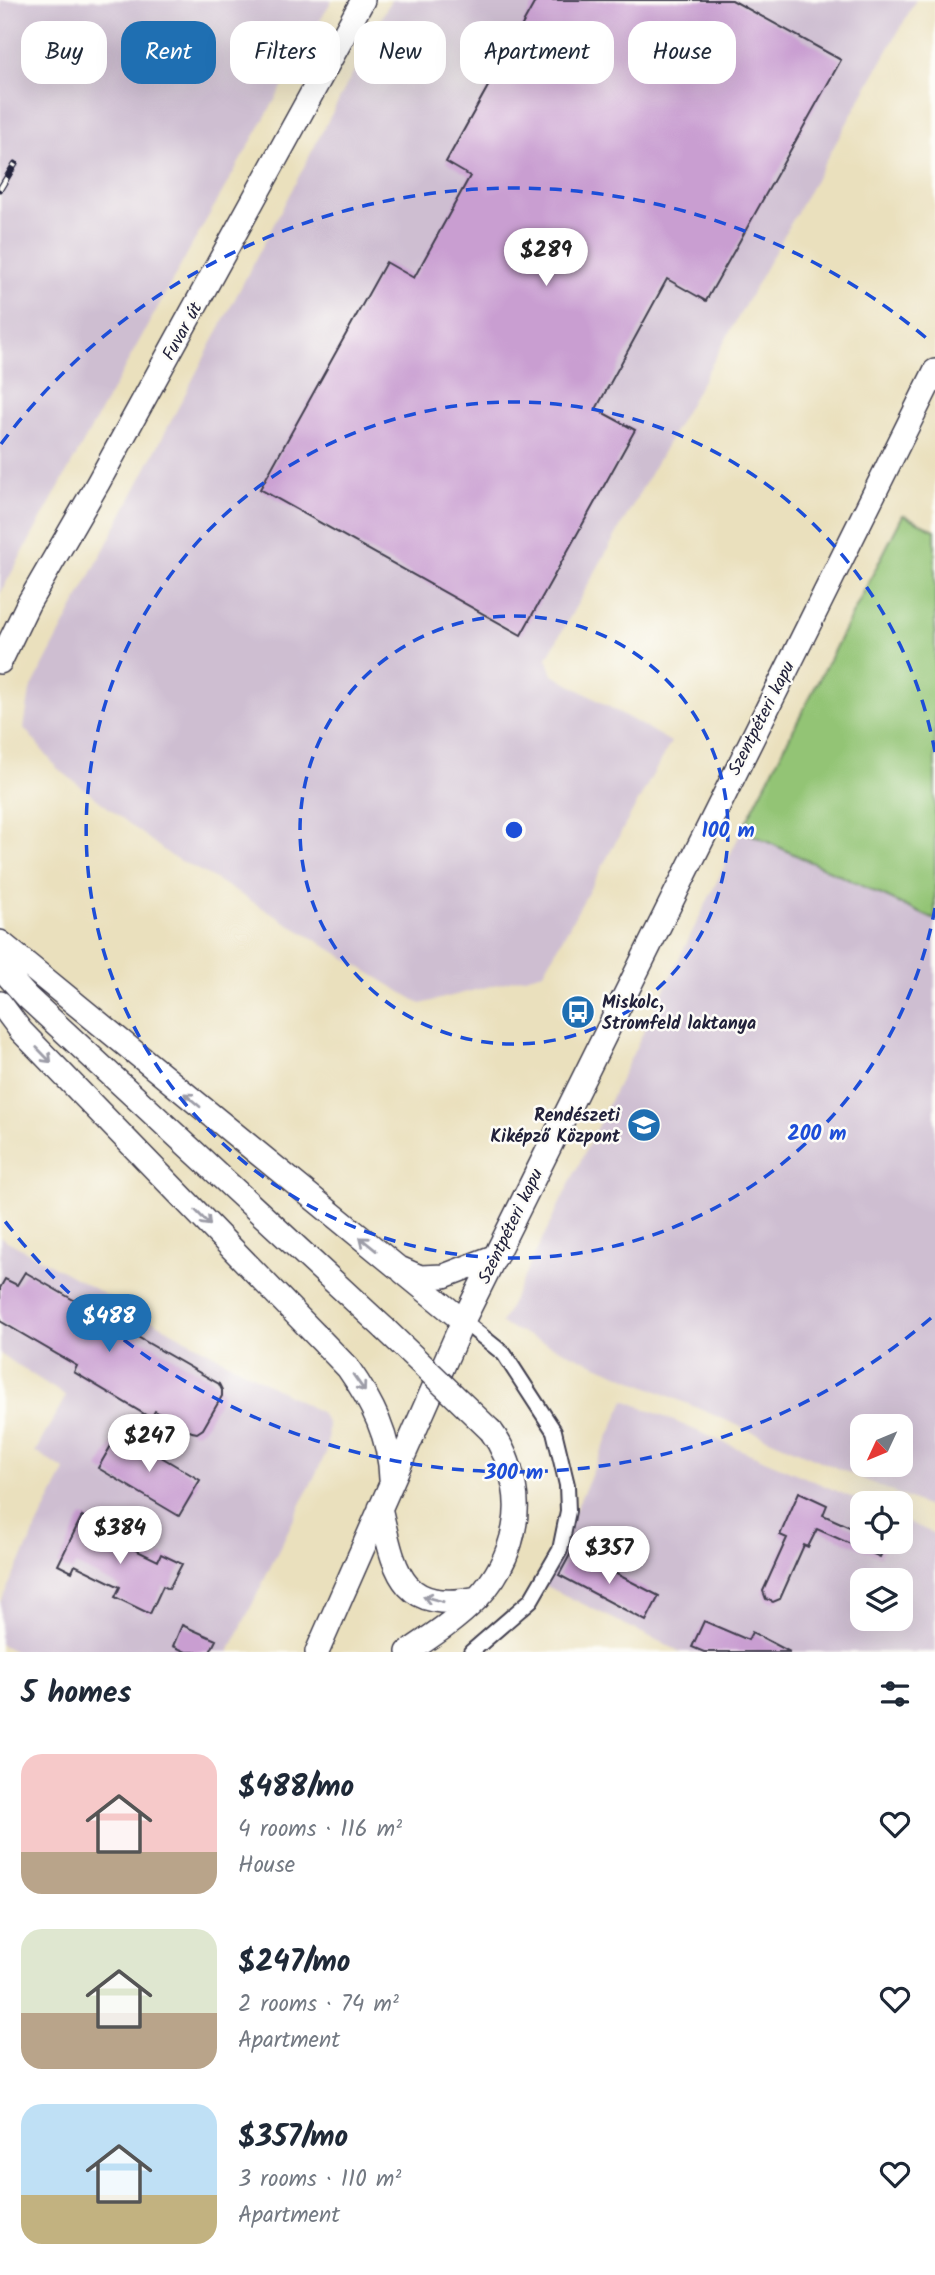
<!DOCTYPE html>
<html lang="en">
<head>
<meta charset="utf-8">
<style>
  :root { --surface:#fff; --page:#f6f6f7; --text:#1f2937; --muted:#747a83; --accent:#1f6fb2 }
  body { margin:0; font-family:Kalam,sans-serif; background:var(--page); color:var(--text); height:100vh; display:flex; flex-direction:column; font-size:26px; white-space:nowrap }
  * { box-sizing:border-box; margin:0 }
  p { font-size:23px; color:var(--muted) }
  .icon { flex:none; width:38px; height:38px; fill:none; stroke:currentColor; stroke-width:2; stroke-linecap:round; stroke-linejoin:round }
  .map { position:relative; height:1652px; overflow:hidden }
  .details { display:flex; flex-direction:column; background:var(--surface); flex:1 }
  .details>* { flex:none }
  .top-card { position:absolute; left:21px; top:21px; width:894px; height:63px; display:flex; gap:14px }
  .needle { width:46px; rotate:226deg }
  .tools { position:absolute; left:850px; top:1414px; display:grid; gap:14px }
  .tools a { display:grid; place-items:center; width:63px; height:63px; border-radius:14px; background:var(--surface); box-shadow:0 7px 28px #0002; font-size:35px }
  .price { position:absolute; translate:-50% -60px; padding:0 16px; border-radius:24px; background:#fff; color:#222; font-size:23px; line-height:46px; filter:drop-shadow(0 2px 4px #0008) }
  .price::after { content:''; position:absolute; left:50%; top:42px; width:21px; height:16px; margin-left:-10px; background:inherit; clip-path:polygon(0 0,100% 0,50% 100%) }
  .price.active { background:var(--accent); color:#fff }
  ul { padding:0; list-style:none }
  li { display:flex; align-items:center; gap:21px; height:175px; padding:0 21px }
  li span { display:grid; place-items:center; flex:none; width:196px; height:140px; border-radius:21px; color:#555 }
  li>.icon { margin-inline-start:auto }
  span .icon { width:84px; height:84px; fill:#fffc; stroke-width:1 }
  li b { font-size:30px }
  h2 { display:flex; justify-content:space-between; align-items:center; height:84px; padding:0 21px; font-size:30px }
  .tag { padding:0 24px; border-radius:21px; background:var(--surface); box-shadow:0 7px 28px #0002; font-size:24px; line-height:63px }
  .tag.active { background:var(--accent); color:#fff }
  .map>svg:first-child { display:block }
</style>
</head>
<body>
<div class="map">
<svg width="935" height="1652" viewBox="0 0 935 1652">
  <rect width="100%" height="100%" fill="#fdfcf7"/>
  <filter id="ink" filterUnits="userSpaceOnUse"><feTurbulence type="fractalNoise" baseFrequency=".0143" numOctaves="2"/><feDisplacementMap in="SourceGraphic" scale="14" xChannelSelector="R" yChannelSelector="G"/><feConvolveMatrix kernelMatrix="1 2 1 2 8 2 1 2 1" color-interpolation-filters="sRGB"/></filter>
  <filter id="wash" filterUnits="userSpaceOnUse"><feTurbulence type="fractalNoise" baseFrequency=".00686" numOctaves="4" result="noise"/><feDisplacementMap in="SourceGraphic" scale="28" xChannelSelector="R" yChannelSelector="G"/><feGaussianBlur stdDeviation="1.57" result="paint"/><feColorMatrix in="noise" values="0 0 0 0 0 0 0 0 0 0 0 0 0 0 0 0 0 1.4 0 .05"/><feComposite in="paint" operator="in"/></filter>
  <g filter="url(#wash)">
    <rect width="100%" height="100%" fill="#eae0bd"/>
    <path fill="#cebed1" fill-rule="evenodd" d="M 0,0 L 332,0 L 191,247 L 0,594 Z
      M 391,0 L 916,0 L 547,658 L 553,675 L 671,742 L 544,972 L 421,1004 L 210,876 L 171,856 L 57,768 L 24,728 L 30,691 Z
      M 742,830 L 935,920 L 935,1510 L 501,1324 ZM 901,1426 L 901,1465 L 863,1465 L 863,1426 Z
      M 0,1237 L 321,1413 L 328,1424 L 327,1451 L 229,1652 L 16,1652 L 0,1644 L 0,1603 L 65,1470 L 35,1452 L 66,1396 L 0,1354 Z
      M 625,1400 L 865,1503 L 863,1503 L 863,1542 L 901,1542 L 901,1519 L 935,1534 L 935,1652 L 681,1652 L 542,1584 ZM 863,1580 L 901,1580 L 901,1619 L 863,1619 Z"/>
    <path fill="#93c475" stroke="#5a7358" stroke-width="2" d="M 903,515 L 935,530 L 935,920 L 742,830 Z"/>
    <g id="blocks">
      <path fill="#c99ed1" d="M 536,0 L 732,0 L 841,60 L 706,301 L 667,279 L 596,409 L 635,430 L 521,635 L 260,489 L 386,262 L 414,278 L 470,176 L 446,162 Z
        M 25,1272 L 219,1384 L 222,1390 L 222,1396 L 203,1429 L 197,1433 L 192,1432 L 155,1411 L 151,1418 L 74,1372 L 77,1366 L 0,1321 L 0,1288 L 5,1279 L 17,1285 Z
        M 119,1432 L 200,1480 L 179,1516 L 98,1468 Z
        M 799,1492 L 827,1505 L 823,1515 L 863,1533 L 863,1542 L 887,1542 L 880,1557 L 817,1529 L 808,1547 L 804,1545 L 780,1599 L 773,1602 L 766,1599 L 763,1591 L 787,1538 L 780,1535 Z
        M 82,1516 L 93,1522 L 90,1528 L 158,1561 L 161,1554 L 182,1564 L 169,1589 L 163,1586 L 150,1614 L 115,1597 L 120,1587 L 75,1565 L 72,1572 L 58,1565 Z
        M 572,1551 L 659,1596 L 646,1621 L 559,1575 Z
        M 704,1621 L 748,1640 L 752,1632 L 790,1652 L 704,1652 L 692,1647 Z
        M 182,1625 L 216,1640 L 210,1652 L 186,1652 L 173,1646 Z"/>
    </g>
  </g>
  <g filter="url(#ink)">
    <use href="#blocks" fill-opacity="0" stroke="#403e4e" stroke-width="2"/>
    <g fill="none" stroke-linecap="round" stroke-linejoin="round">
      <g stroke="#403e4e" stroke-width="18">
        <path id="street" d="M 463,1321 L 504,1354 L 554,1431 L 567,1485 L 568,1511 L 560,1550 L 531,1600 L 471,1652"/>
      </g>
      <g stroke="#403e4e" stroke-width="26">
        <path id="primary" d="M 0,662 L 28,604 L 98,483 L 363,0
          M 0,942 L 397,1267 L 420,1277 L 444,1276 L 496,1256
          M 0,967 L 27,997 L 385,1329
          M 0,1003 L 21,1031 L 348,1368 C 372,1402 390,1437 391,1479
          M 403,1272 L 463,1321
          M 380,1508 C 395,1570 399,1614 478,1598
          M 317,1652 L 463,1321 L 935,371
          M 408,1652 C 457,1619 502,1590 514,1528 C 517,1514 517,1500 514,1485 C 510,1465 504,1448 491,1431"/>
      </g>
      <use href="#street" stroke="#fff" stroke-width="14"/>
      <use href="#primary" stroke="#fff" stroke-width="23"/>
      <g stroke="#22223b" stroke-width="7">
        <path id="rail" d="M 0,189 L 15,164"/>
      </g>
      <use href="#rail" stroke="#fdfcf7" stroke-width="4.5" stroke-dasharray="13" stroke-linecap="butt"/>
      <g stroke="#403e4e" stroke-width="26" stroke-linecap="butt">
        <path id="primary-bridge" d="M 385,1329 L 491,1431"/>
      </g>
      <use href="#primary-bridge" stroke="#fff" stroke-width="23"/>
    </g>
    <defs><path id="oneway-shaft" d="M-6 0H5M1.5-3L5.5 0L1.5 3" fill="none" stroke-width="1.6" stroke-linecap="round" stroke-linejoin="round" transform="scale(1.75)"/></defs>
    <g stroke="#9c9ca7">
      <use href="#oneway-shaft" transform="translate(44 1055) rotate(46)"/>
      <use href="#oneway-shaft" transform="translate(192 1100) rotate(-140)"/>
      <use href="#oneway-shaft" transform="translate(203 1218) rotate(46)"/>
      <use href="#oneway-shaft" transform="translate(368 1244) rotate(-141)"/>
      <use href="#oneway-shaft" transform="translate(359 1383) rotate(55)"/>
      <use href="#oneway-shaft" transform="translate(433 1599) rotate(-165)"/>
    </g>
  </g>
  <g fill="none" stroke="#1d4ed8" stroke-width="3.5" stroke-dasharray="12 9">
    <circle cx="514" cy="830" r="214"/>
    <path d="M935 908A428 428 0 1 1 935 752"/>
    <path d="M931 1318A642 642 0 0 1 1 1216M1 444A642 642 0 0 1 931 342"/>
  </g>
  <defs>
    <g id="bus-disc" transform="scale(1.75)"><circle r="9.5" fill="#1f6fb2" stroke="#fdfcf7"/><path d="M-5-6H5V4H4V6H2V4H-2V6H-4V4H-5ZM-3.5-4V0h7V-4ZM-3.5 1.2v1.5H-2V1.2ZM2 1.2v1.5H3.5V1.2Z" fill="#fff"/></g>
    <g id="school-disc" transform="scale(1.75)"><circle r="9.5" fill="#1f6fb2" stroke="#fdfcf7"/><path d="M0-5L7-2L0 1L-7-2ZM-4 1L0 2.5L4 1V4Q0 6-4 4Z" fill="#fff"/></g>
  </defs>
  <g fill-rule="evenodd">
    <use href="#bus-disc" x="578" y="1012"/>
    <use href="#school-disc" x="644" y="1125"/>
  </g>
  <g text-anchor="middle" stroke-width="5" stroke-linejoin="round" paint-order="stroke">
    <g font-size="18" fill="#22223b" stroke="#fdfcf7">
      <text transform="translate(182 331) rotate(-61)" y="6">Fuvar út</text>
      <text transform="translate(761 718) rotate(-63)" y="6">Szentpéteri kapu</text>
      <text transform="translate(510 1226) rotate(-64)" y="6">Szentpéteri kapu</text>
    </g>
    <g font-size="18" font-weight="bold" fill="#22223b" stroke="#fdfcf7" text-anchor="start">
      <text x="602" y="1008">Miskolc,<tspan x="602" dy="21">Stromfeld laktanya</tspan></text>
      <text x="620" y="1121" text-anchor="end">Rendészeti<tspan x="620" dy="21">Kiképző Központ</tspan></text>
    </g>
  </g>
  <circle cx="514" cy="830" r="10" fill="#1d4ed8" stroke="#fdfcf7" stroke-width="3.5"/>
  <g font-size="21" text-anchor="middle" font-weight="bold" fill="#1d4ed8" stroke="#fdfcf7" stroke-width="5" stroke-linejoin="round" paint-order="stroke">
    <text x="728" y="837">100 m</text>
    <text x="817" y="1140">200 m</text>
    <text x="514" y="1479">300 m</text>
  </g>
</svg>
<div class="tools">
<a><svg class="needle" viewBox="-14 -14 28 28"><path d="M0-13l5 13h-10z" fill="#e53935"/><path d="M0 13l5-13h-10z" fill="#747a83"/></svg></a>
<a><svg class="icon" aria-label="locate" viewBox="0 0 24 24"><circle cx="12" cy="12" r="6"/><path d="M12 2v4M12 18v4M2 12h4M18 12h4"/></svg></a>
<a><svg class="icon" aria-label="layers" viewBox="0 0 24 24"><path d="M12 4l9 5-9 5-9-5zM3 14l9 5 9-5"/></svg></a>
</div>
<b class="price" style="left:546px;top:288px">$289</b>
<b class="price active" style="left:109px;top:1354px">$488</b>
<b class="price" style="left:149px;top:1474px">$247</b>
<b class="price" style="left:120px;top:1566px">$384</b>
<b class="price" style="left:609px;top:1586px">$357</b>
<div class="top-card">
<a class="tag">Buy</a>
<a class="tag active">Rent</a>
<a class="tag">Filters</a>
<a class="tag">New</a>
<a class="tag">Apartment</a>
<a class="tag">House</a>
</div>
</div>
<section class="details">
<h2>5 homes<svg class="icon" aria-label="filters" viewBox="0 0 24 24"><path d="M4 7h16M4 17h16"/><circle cx="9" cy="7" r="2"/><circle cx="15" cy="17" r="2"/></svg></h2>
<ul>
<li><span style="background:linear-gradient(#f6c9c9 70%,#b9a48a 0)"><svg class="icon" aria-label="home" viewBox="0 0 24 24"><path d="M3 11l9-7 9 7M6 9v11h12V9"/></svg></span><div><b>$488/mo</b><p>4 rooms · 116 m²</p><p>House</p></div><svg class="icon" aria-label="heart" viewBox="0 0 24 24"><path d="M12 20l-8-8c-3-5 5-10 8-4 3-6 11-1 8 4z"/></svg></li>
<li><span style="background:linear-gradient(#dfe7d0 60%,#b9a48a 0)"><svg class="icon" aria-label="home" viewBox="0 0 24 24"><path d="M3 11l9-7 9 7M6 9v11h12V9"/></svg></span><div><b>$247/mo</b><p>2 rooms · 74 m²</p><p>Apartment</p></div><svg class="icon" aria-label="heart" viewBox="0 0 24 24"><path d="M12 20l-8-8c-3-5 5-10 8-4 3-6 11-1 8 4z"/></svg></li>
<li><span style="background:linear-gradient(#bfe0f5 65%,#c2b280 0)"><svg class="icon" aria-label="home" viewBox="0 0 24 24"><path d="M3 11l9-7 9 7M6 9v11h12V9"/></svg></span><div><b>$357/mo</b><p>3 rooms · 110 m²</p><p>Apartment</p></div><svg class="icon" aria-label="heart" viewBox="0 0 24 24"><path d="M12 20l-8-8c-3-5 5-10 8-4 3-6 11-1 8 4z"/></svg></li>
</ul>
</section>
</body>
</html>
